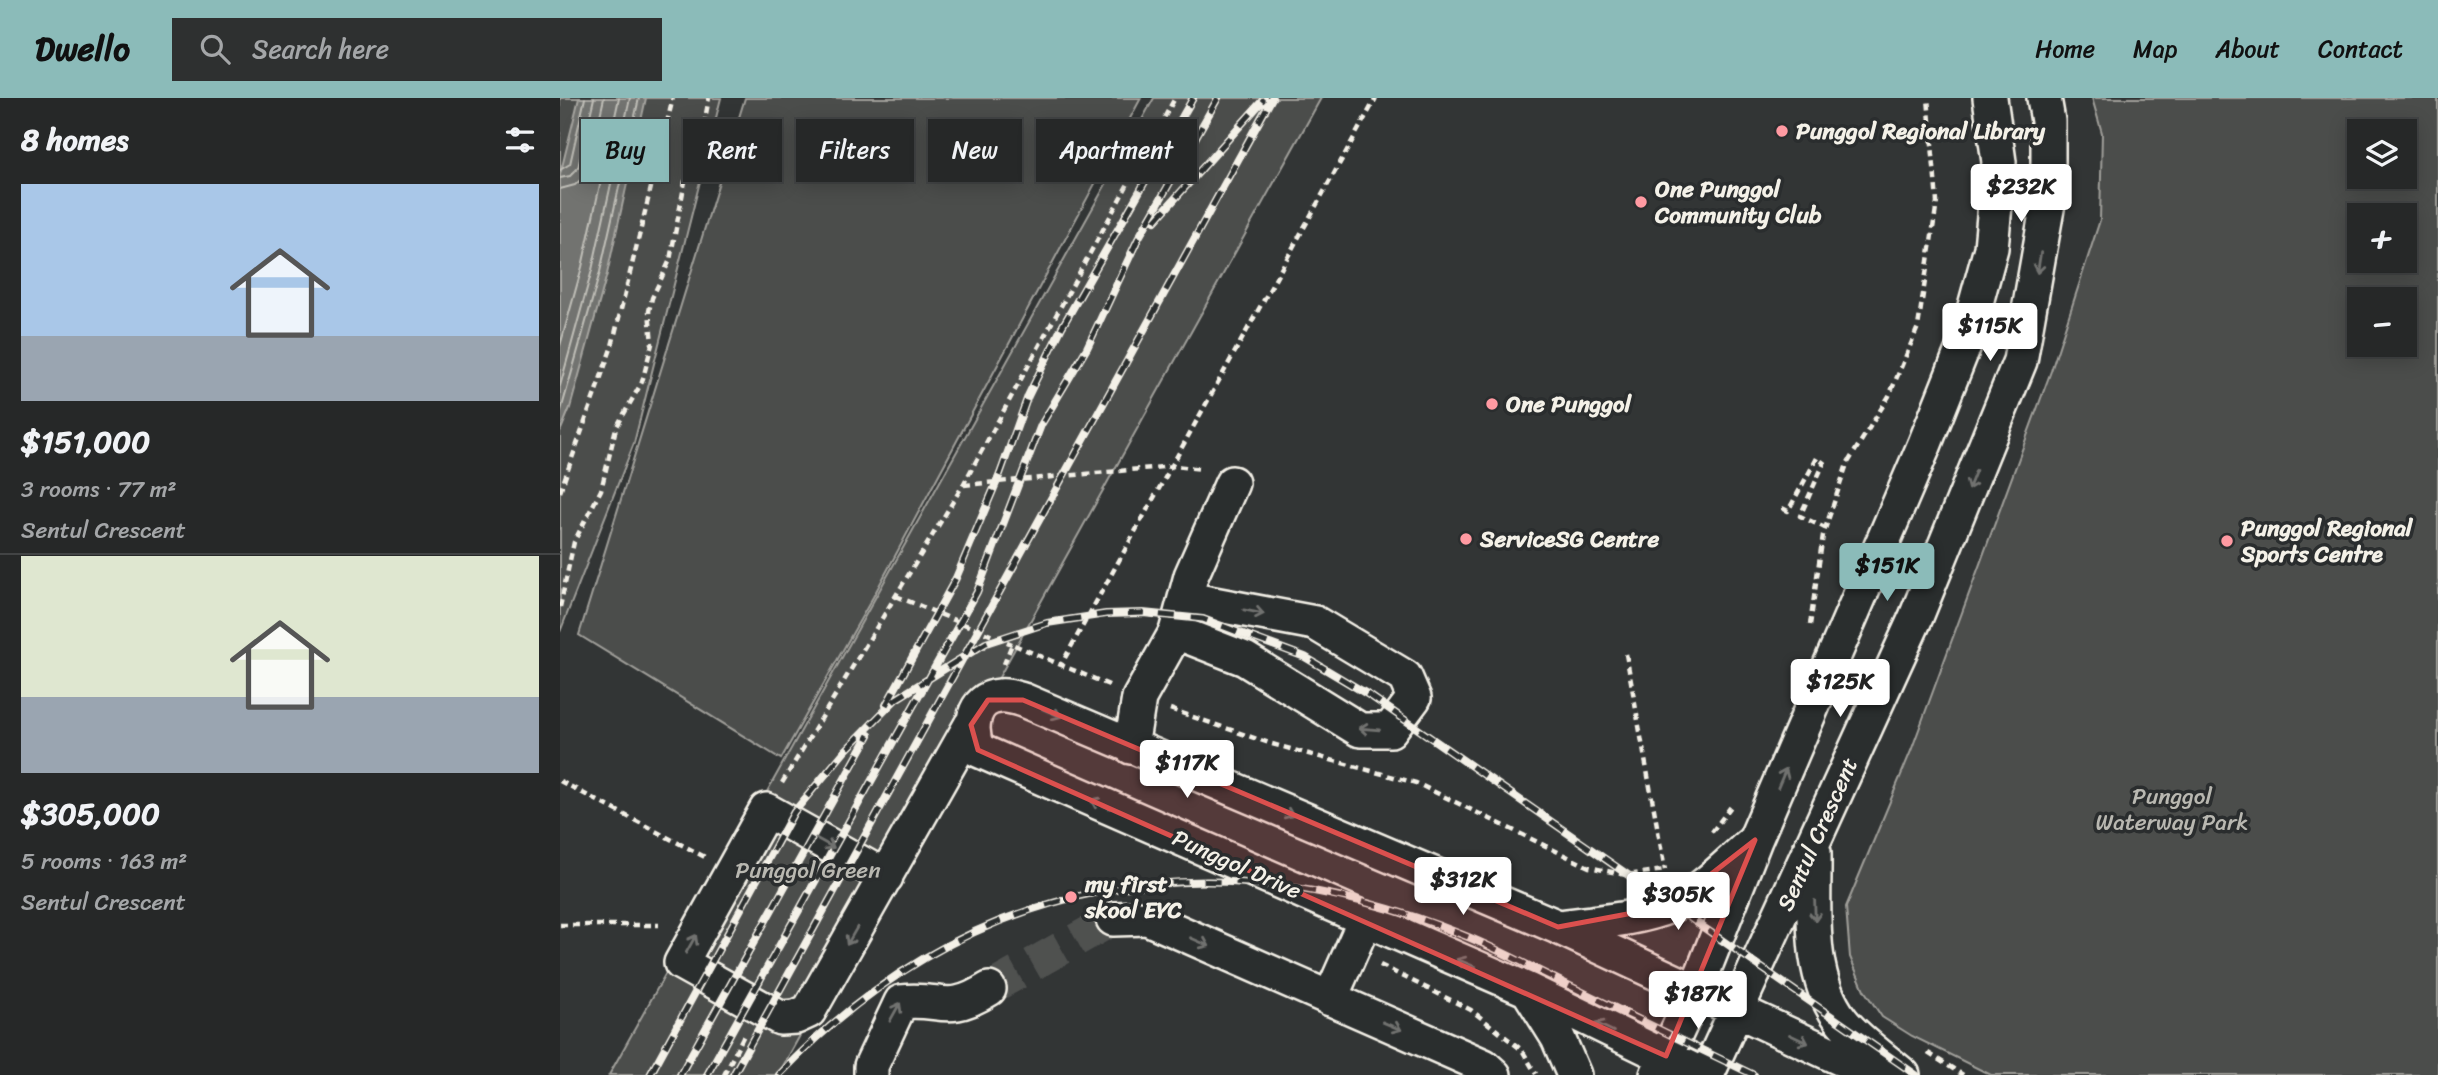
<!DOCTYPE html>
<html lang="en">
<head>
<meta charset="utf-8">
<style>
  :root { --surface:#262828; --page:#2e3030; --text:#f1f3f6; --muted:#a4a6a8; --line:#424445; --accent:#8bbbb9 }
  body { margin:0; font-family:Sriracha,sans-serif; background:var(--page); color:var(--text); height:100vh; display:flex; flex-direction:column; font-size:26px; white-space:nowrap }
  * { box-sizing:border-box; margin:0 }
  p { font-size:23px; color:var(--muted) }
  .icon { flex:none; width:38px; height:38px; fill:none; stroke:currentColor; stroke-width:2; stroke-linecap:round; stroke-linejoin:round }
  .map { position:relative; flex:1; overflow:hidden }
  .drawer { display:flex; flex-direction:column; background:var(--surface); width:560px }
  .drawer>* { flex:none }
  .guide { position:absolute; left:21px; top:21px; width:665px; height:63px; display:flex; gap:14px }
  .fabs { position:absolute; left:1787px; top:21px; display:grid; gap:14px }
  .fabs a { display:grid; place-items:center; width:70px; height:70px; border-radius:0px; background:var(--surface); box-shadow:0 4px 18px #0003,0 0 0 2px var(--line); font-size:35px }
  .price { position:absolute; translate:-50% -60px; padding:0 16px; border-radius:7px; background:#fff; color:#222; font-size:23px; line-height:46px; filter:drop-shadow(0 2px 4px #0008) }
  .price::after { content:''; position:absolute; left:50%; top:42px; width:21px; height:16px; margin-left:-10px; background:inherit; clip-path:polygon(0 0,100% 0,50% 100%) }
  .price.selected { background:var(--accent); color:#111 }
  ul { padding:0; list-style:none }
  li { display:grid; align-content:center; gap:14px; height:371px; padding:0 21px }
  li+li { border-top:2px solid var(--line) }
  li span { display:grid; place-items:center; height:217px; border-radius:0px; color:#555 }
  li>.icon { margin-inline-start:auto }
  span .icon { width:126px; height:126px; fill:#fffc; stroke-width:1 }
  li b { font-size:30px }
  h2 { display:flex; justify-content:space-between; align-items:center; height:84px; padding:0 21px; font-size:30px }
  .tag { padding:0 24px; border-radius:0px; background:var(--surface); box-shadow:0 4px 18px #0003,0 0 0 2px var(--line); font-size:24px; line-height:63px }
  .tag.selected { background:var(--accent); color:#111 }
  header { display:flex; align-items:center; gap:42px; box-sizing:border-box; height:98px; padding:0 35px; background:var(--accent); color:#111 }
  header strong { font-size:33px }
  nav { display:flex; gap:38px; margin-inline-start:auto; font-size:24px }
  .search { width:490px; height:63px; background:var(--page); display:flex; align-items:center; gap:18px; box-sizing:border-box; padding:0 24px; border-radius:0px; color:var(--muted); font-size:26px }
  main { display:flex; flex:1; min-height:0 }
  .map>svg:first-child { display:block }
</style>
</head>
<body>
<header>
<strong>Dwello</strong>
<div class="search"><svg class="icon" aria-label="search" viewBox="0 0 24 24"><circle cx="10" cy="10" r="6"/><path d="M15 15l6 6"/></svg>Search here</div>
<nav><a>Home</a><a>Map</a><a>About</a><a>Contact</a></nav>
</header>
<main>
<section class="drawer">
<h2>8 homes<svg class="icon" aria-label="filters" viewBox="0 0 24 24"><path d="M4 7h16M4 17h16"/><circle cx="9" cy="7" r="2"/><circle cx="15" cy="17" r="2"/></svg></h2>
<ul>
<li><span style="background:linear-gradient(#a9c7e8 70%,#9aa5b1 0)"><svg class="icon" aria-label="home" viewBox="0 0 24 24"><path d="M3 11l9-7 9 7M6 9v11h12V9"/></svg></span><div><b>$151,000</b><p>3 rooms · 77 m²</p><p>Sentul Crescent</p></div></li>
<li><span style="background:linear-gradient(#dfe7d0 65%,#9aa5b1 0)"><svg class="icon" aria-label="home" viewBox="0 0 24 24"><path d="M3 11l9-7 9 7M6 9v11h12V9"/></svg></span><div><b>$305,000</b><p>5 rooms · 163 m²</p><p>Sentul Crescent</p></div></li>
</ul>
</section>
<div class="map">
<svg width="1878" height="977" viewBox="0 0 1878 977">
  <rect width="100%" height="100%" fill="#323535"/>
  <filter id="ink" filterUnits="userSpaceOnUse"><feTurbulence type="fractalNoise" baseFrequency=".0143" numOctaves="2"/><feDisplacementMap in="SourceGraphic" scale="14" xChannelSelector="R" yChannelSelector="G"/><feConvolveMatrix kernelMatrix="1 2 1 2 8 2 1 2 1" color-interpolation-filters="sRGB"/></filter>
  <g filter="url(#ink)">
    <path fill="#4b4d4c" stroke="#a09f9a" stroke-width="2" fill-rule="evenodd" d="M 0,0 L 161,0 L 74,345 L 0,534 Z
      M 185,0 L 581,0 L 313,499 L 221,661 L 19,537 Z
      M 594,0 L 761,0 L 218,977 L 49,977 Z
      M 1532,0 L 1878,0 L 1878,977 L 1431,977 L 1352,938 L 1322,919 L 1304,892 L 1290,859 L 1286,809 L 1351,653 L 1491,273 L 1540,122 L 1542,35 ZM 1799,33 L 1844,33 L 1844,79 L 1799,79 ZM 1799,117 L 1844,117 L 1844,163 L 1799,163 ZM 1799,201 L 1844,201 L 1844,247 L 1799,247 Z"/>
    <path fill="#727370" stroke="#a6a5a0" stroke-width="2" d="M 19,0 L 86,0 L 47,176 L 10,310 L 0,334 L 0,77 Z"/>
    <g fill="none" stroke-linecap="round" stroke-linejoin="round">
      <path stroke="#c0bfb8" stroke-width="2" d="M 0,72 L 10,66 L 25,0
        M 0,80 L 10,78 L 18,70 L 34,0
        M 0,91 L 15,87 L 27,76 L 44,0
        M 0,248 L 22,169 L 59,0
        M 0,288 L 32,172 L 70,0
        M 0,316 L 40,174 L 79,0"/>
      <path stroke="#4f5150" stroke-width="33" stroke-dasharray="33 17" stroke-linecap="butt" d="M 429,891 L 553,821"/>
      <g stroke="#f4f1e8" stroke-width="38">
        <path id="minor" d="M 616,534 L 685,561 L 800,632 L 830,632 L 854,600 L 845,579 L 755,525 L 627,501
          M 571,649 L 579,600 L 616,534 L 631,478 L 672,385
          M 1254,754 C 1255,809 1246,877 1282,923 C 1298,943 1323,960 1343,977
          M 326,779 L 206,712 L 121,865 L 220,920 L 236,919 L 249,913 L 411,627
          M 553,821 L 587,820 L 924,968 L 934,977
          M 998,829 C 1035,824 1076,822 1110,808 C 1141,795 1167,766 1192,745
          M 968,892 L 998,940 L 1014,977
          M 770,901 L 805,822
          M 311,977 L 311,968 L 341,904 C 382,899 386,918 429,891
          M 1097,977 L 1136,892 L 1195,742 L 1364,348 L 1405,245 L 1431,150 L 1439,64 L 1430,0
          M 1143,977 L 968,892 L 418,652 C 409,632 411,600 440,598 C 447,597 456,600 463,602 L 998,829 L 1316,977
          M 1147,977 L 1356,519 L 1460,263 L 1488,105 L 1488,23 L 1484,0"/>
      </g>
      <path stroke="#f4f1e8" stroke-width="4.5" stroke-dasharray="7 5" stroke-linecap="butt" d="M 404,387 L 614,368 L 643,371
        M 0,394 L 52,248 L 113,0
        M 1222,410 L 1228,413 L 1257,360 L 1264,365 L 1240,418 L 1265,430
        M 336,498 L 452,546
        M 0,509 L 14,444 L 41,392 L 56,330 L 82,284 L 92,246 L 89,213 L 92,200 L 110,162 L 131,52 L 139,53 L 149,0
        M 1250,527 L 1263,437 L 1287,366 L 1329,298 L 1358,229 L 1377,104 L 1368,0
        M 1066,556 L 1105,772
        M 444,566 L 452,546 L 501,567
        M 549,587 L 501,567 L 816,0
        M 610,611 L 712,646 L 856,685 L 1029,769 L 1066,777 L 1105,772
        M 0,683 L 145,759
        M 222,685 L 403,387 L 615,0
        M 1152,734 L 1172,707
        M 0,827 L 99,827
        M 820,867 L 911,912 L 962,952 L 976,976
        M 1368,955 L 1403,977
        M 164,977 L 184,937"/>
      <use href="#minor" stroke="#2a2d2e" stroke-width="33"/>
      <g stroke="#f4f1e8" stroke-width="8">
        <path id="rail" d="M 595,123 L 704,1
          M 326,607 L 396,480 L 440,376 L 468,298 L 502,229 L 633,0
          M 90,977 L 234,714 L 285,653 L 336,601 L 426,545 L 487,525 L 546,516 L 583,515 L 643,521 L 745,559 L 812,599 L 1356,977
          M 120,977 L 309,637
          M 147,977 L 417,494 L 481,327 L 527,250 L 578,141 L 658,0
          M 173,977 L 712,0
          M 219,977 C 410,777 654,734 908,839 C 940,852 970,869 1000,883 C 1065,915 1129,946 1194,977"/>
      </g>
      <use href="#rail" stroke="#2a2d2e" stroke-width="5" stroke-dasharray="16" stroke-linecap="butt"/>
    </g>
    <defs><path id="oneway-shaft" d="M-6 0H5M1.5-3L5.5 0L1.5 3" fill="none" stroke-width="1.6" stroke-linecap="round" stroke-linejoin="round" transform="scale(1.75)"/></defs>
    <g stroke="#71726f">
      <use href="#oneway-shaft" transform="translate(1479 165) rotate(99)"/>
      <use href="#oneway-shaft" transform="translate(1412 382) rotate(112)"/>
      <use href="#oneway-shaft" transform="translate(694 514) rotate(11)"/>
      <use href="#oneway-shaft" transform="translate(492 615) rotate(23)"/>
      <use href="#oneway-shaft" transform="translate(809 631) rotate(-175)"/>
      <use href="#oneway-shaft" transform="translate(1222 680) rotate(-67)"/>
      <use href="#oneway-shaft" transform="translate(540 706) rotate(-156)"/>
      <use href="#oneway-shaft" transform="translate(724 714) rotate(23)"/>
      <use href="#oneway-shaft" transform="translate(265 745) rotate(29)"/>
      <use href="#oneway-shaft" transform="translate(1255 813) rotate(88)"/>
      <use href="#oneway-shaft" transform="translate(292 838) rotate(120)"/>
      <use href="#oneway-shaft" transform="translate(640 844) rotate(24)"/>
      <use href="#oneway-shaft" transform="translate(131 846) rotate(-61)"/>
      <use href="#oneway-shaft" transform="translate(906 865) rotate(-157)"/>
      <use href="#oneway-shaft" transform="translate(335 914) rotate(-61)"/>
      <use href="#oneway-shaft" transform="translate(832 928) rotate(23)"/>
      <use href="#oneway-shaft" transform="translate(1044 929) rotate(-154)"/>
      <use href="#oneway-shaft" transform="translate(1239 941) rotate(25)"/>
    </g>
  </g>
  <path fill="#dc504e" fill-opacity="0.2" stroke="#dc504e" stroke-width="5" stroke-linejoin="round" d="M 428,602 L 463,602 L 998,829 L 1110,808 L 1195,742 L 1106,958 L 418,652 L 411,627 Z"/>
  <g fill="#ff9aa2" stroke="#2a2d2e" stroke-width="2.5">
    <circle cx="1222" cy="33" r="7"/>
    <circle cx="1081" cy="104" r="7"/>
    <circle cx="932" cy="306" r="7"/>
    <circle cx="906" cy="441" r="7"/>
    <circle cx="1667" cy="443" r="7"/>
    <circle cx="511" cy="799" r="7"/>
  </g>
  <g text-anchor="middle" stroke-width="7" stroke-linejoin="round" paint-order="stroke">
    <g font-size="23" font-weight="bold" fill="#f4f1e8" stroke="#2a2d2e" text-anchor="start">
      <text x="1236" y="41">Punggol Regional Library</text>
      <text x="1095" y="99">One Punggol<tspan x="1095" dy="26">Community Club</tspan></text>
      <text x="946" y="314">One Punggol</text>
      <text x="1681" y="438">Punggol Regional<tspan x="1681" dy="26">Sports Centre</tspan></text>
      <text x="920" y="449">ServiceSG Centre</text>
      <text x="525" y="794">my first<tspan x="525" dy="26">skool EYC</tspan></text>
    </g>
    <g font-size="23" fill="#b9b8b1" stroke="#2a2d2e">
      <text x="1612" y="706">Punggol<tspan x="1612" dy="26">Waterway Park</tspan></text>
      <text x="248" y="780">Punggol Green</text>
    </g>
    <g font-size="23" fill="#f4f1e8" stroke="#2a2d2e">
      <text transform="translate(1257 736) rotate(-66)" y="8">Sentul Crescent</text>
      <text transform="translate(677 766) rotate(24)" y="8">Punggol Drive</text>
    </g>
  </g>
</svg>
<div class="fabs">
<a><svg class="icon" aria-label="layers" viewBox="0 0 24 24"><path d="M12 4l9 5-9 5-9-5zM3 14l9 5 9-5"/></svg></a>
<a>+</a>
<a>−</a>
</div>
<b class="price" style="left:1461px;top:126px">$232K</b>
<b class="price" style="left:1430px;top:265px">$115K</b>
<b class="price selected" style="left:1327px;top:505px">$151K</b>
<b class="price" style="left:1280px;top:621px">$125K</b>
<b class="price" style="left:627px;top:702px">$117K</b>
<b class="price" style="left:903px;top:819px">$312K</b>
<b class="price" style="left:1118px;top:834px">$305K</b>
<b class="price" style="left:1138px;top:933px">$187K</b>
<div class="guide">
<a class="tag selected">Buy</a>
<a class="tag">Rent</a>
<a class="tag">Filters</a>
<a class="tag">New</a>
<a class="tag">Apartment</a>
</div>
</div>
</main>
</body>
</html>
